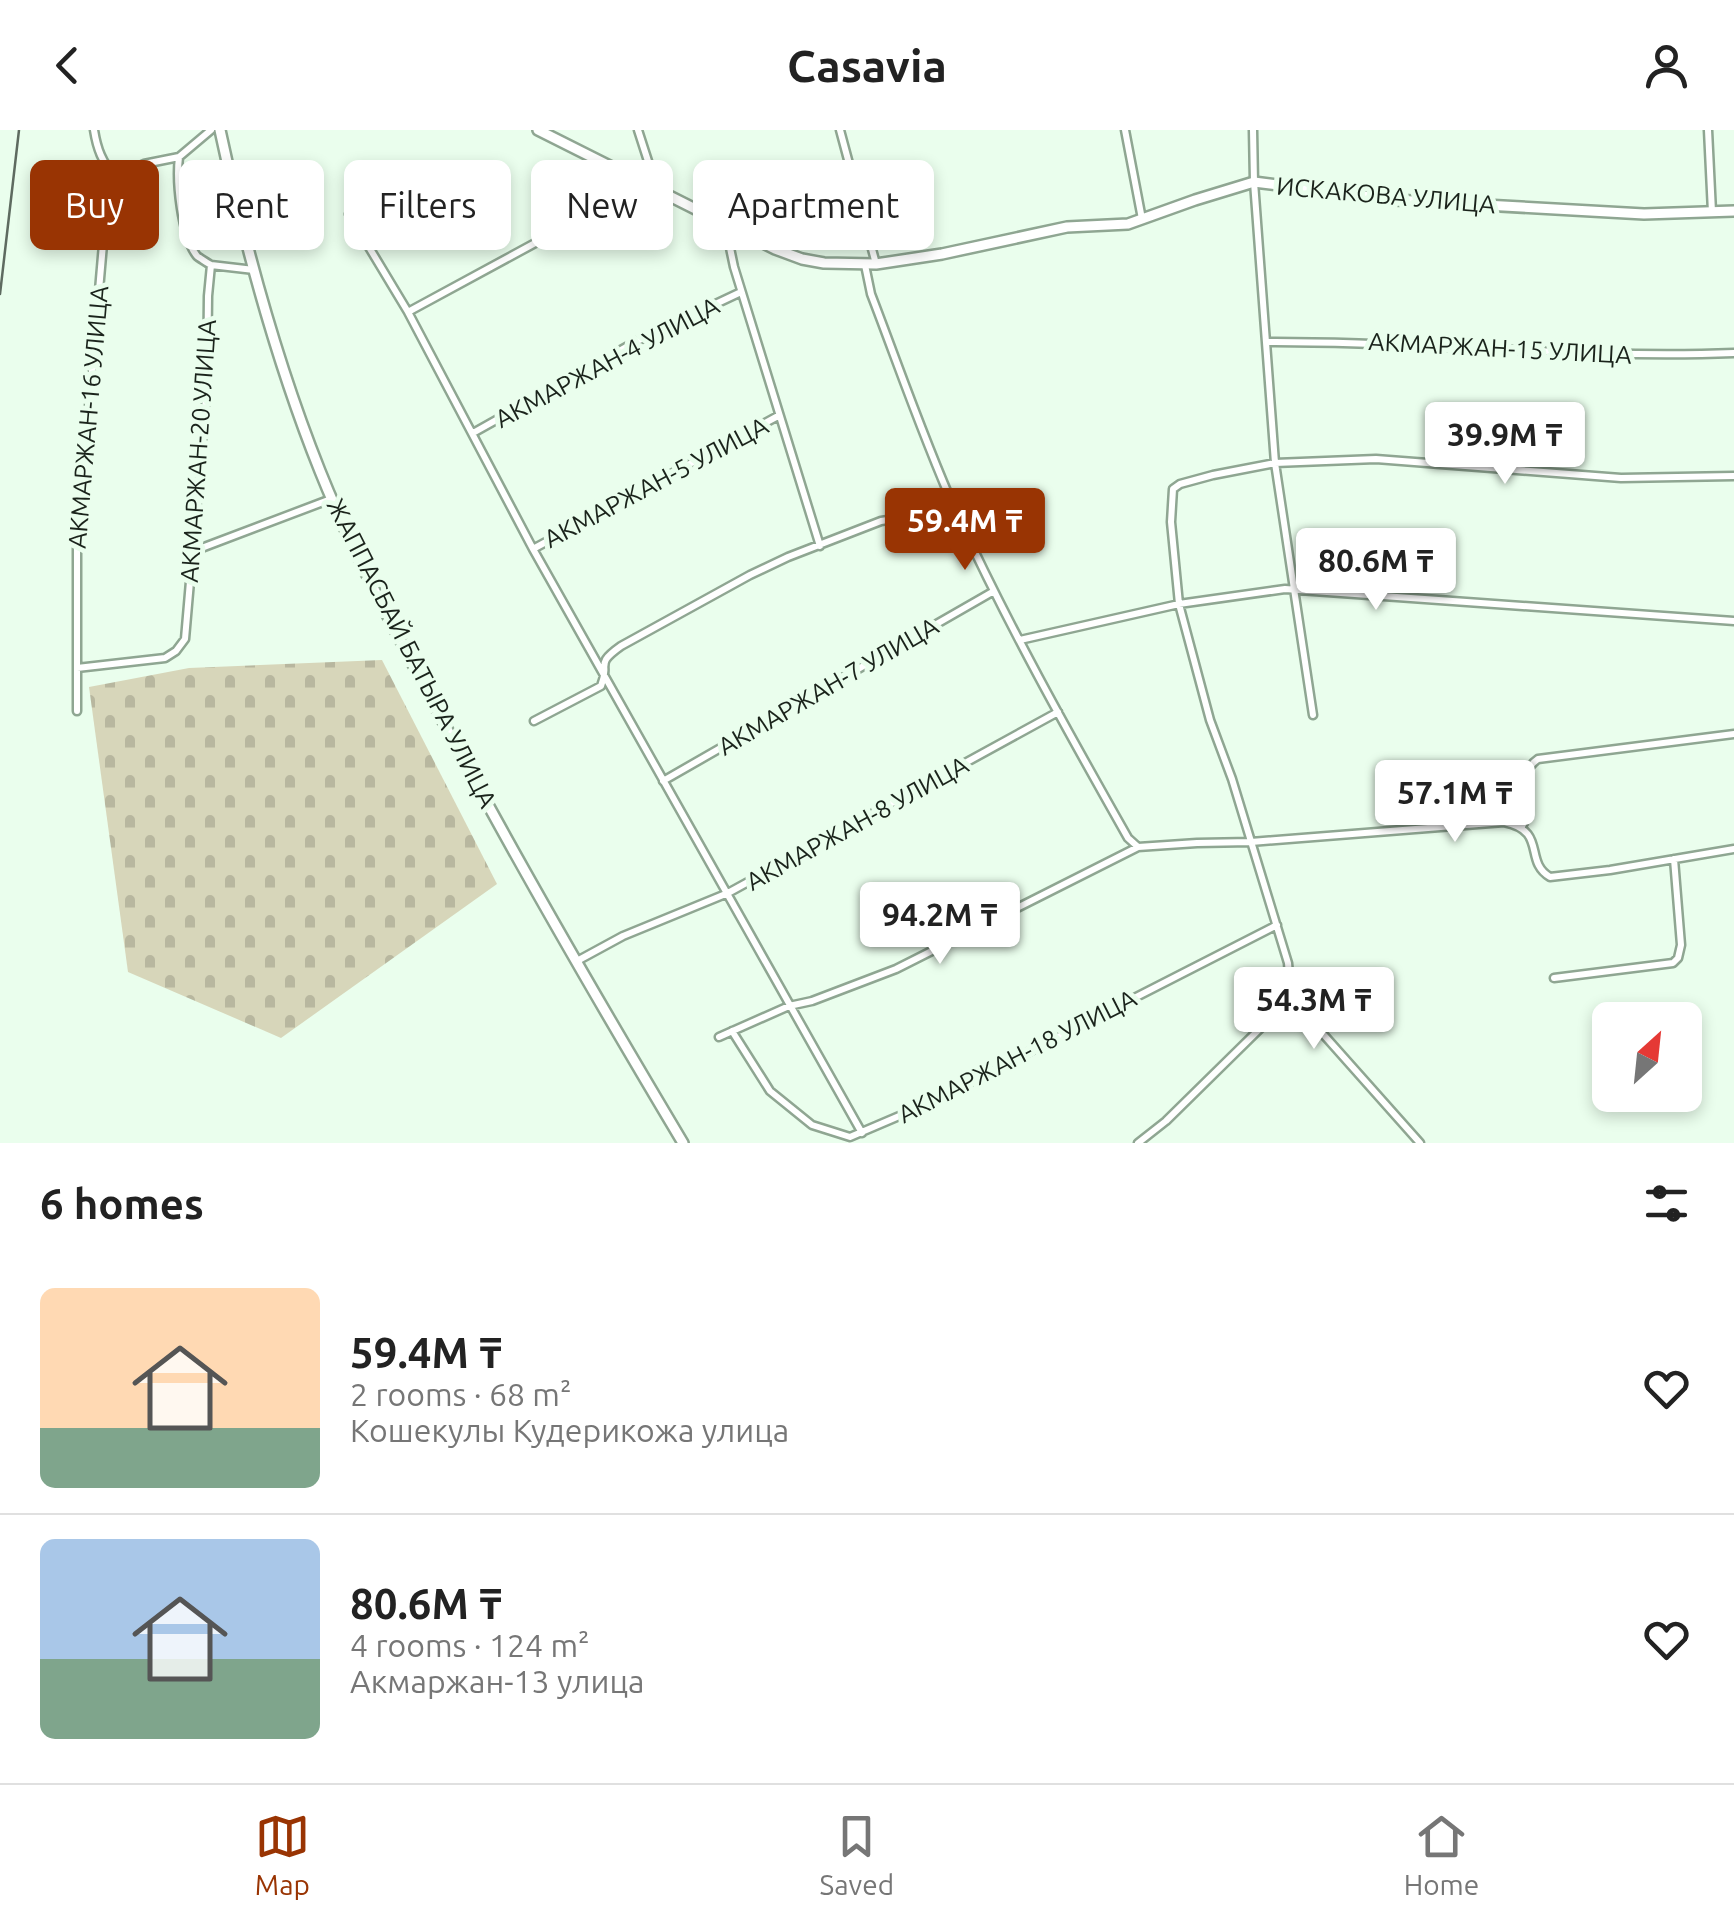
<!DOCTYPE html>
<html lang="en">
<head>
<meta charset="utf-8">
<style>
  :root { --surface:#fff; --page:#f2f2f2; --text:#222; --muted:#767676; --line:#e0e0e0; --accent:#993403 }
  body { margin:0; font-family:Ubuntu,sans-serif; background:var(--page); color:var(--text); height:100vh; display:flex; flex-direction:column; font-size:38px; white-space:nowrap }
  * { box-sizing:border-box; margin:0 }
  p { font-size:32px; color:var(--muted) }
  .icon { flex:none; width:55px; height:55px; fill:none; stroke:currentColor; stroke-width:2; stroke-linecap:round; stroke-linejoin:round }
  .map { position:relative; height:1013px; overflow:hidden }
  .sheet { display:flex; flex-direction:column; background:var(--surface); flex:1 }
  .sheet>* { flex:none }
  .hud { position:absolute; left:30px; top:30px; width:1000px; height:90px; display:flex; gap:20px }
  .needle { width:65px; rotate:27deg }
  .buttons { position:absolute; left:1592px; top:872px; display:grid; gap:20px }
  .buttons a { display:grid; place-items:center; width:110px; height:110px; border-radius:15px; background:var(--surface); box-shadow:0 5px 15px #0003; font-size:50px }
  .price { position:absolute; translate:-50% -85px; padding:0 22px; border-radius:10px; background:#fff; color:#222; font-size:32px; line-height:65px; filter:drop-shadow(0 2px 5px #0008) }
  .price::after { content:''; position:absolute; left:50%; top:60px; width:30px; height:22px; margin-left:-15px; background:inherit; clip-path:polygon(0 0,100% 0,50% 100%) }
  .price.current { background:var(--accent); color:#fff }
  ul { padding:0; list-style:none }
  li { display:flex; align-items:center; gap:30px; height:250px; padding:0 40px }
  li+li { border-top:2px solid var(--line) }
  li span { display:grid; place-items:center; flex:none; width:280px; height:200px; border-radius:15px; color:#555 }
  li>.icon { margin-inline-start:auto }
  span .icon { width:120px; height:120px; fill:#fffc; stroke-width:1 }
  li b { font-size:42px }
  h2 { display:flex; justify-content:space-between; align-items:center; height:120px; padding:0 40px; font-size:42px }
  .tag { padding:0 35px; border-radius:15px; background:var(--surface); box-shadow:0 5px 15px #0003; font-size:35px; line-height:90px }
  .tag.current { background:var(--accent); color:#fff }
  header { display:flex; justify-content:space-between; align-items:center; height:130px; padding:0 40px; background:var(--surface); font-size:45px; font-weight:700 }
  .tabs { display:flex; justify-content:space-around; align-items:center; height:140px; border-top:2px solid var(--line); background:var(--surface); font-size:28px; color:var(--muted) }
  .tabs a { display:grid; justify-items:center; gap:5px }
  .tabs .current { color:var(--accent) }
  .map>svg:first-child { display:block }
</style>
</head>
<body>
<header><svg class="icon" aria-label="back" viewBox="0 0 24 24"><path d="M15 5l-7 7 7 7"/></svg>Casavia<svg class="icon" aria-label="person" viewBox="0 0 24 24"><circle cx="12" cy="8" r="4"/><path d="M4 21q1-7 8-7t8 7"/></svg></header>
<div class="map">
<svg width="1734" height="1013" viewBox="0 0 1734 1013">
  <defs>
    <pattern id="cemetery-stones" width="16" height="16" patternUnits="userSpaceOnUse" patternTransform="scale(2.5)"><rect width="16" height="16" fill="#d7d6ba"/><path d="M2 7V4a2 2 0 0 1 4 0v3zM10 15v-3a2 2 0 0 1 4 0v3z" fill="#b8b79f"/></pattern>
  </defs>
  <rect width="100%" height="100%" fill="#eafeed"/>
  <path fill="url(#cemetery-stones)" d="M 382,530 L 497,754 L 281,908 L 128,842 L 89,557 L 189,538 Z"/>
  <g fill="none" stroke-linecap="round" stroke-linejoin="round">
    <g stroke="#8fa692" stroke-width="11">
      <path id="street" d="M 638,0 L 657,59
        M 840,0 L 876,134
        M 1125,0 L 1142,89
        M 1253,0 L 1254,52 L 1275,333 L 1313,585
        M 1708,0 L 1712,82
        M 115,47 L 144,34 L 179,27 L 211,0
        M 349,84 L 408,182 L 533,419 L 862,1003
        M 725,94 L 734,137 L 820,416
        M 211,135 L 254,140
        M 865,135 L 871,164 C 899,237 925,313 957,384 C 1008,495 1068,602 1128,708 L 1138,717
        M 408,182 L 644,54
        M 1266,212 C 1422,211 1578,229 1734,223
        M 473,303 L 635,212 L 741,162
        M 533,419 L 778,286
        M 191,422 L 331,369
        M 1020,510 L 1179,474 L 1285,459 L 1734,491
        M 77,538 L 165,528 L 176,521 L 185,509 L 207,256 L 208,166 L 211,135 C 209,134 198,127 197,126 C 181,106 176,51 179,27
        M 77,581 L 77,415 L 107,68 L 115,47 C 102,32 97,19 94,0
        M 534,591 L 601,556 C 611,533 593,536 621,516 L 750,445 L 788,427 L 881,391 L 955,380
        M 663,651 L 994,461
        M 1521,698 C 1540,668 1512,647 1538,629 L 1734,604
        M 577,831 L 623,806 L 728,763 L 1058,582
        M 1554,848 L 1673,833 L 1678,828 L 1681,815 L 1674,729
        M 732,901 L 770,961 L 812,995 L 850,1007 L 925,975 L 1277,795
        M 719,907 L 789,876 L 812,871 L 896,839 L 1138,717 L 1197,713 L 1251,712 L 1504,692 C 1548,701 1523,731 1550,747 L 1610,740 L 1734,719
        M 1138,1013 L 1166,991 L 1291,868
        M 1420,1013 L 1291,868 L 1288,833 L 1232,649 L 1210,590 L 1179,474 L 1171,392 L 1173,359 L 1180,354 L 1213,345 L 1275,333 L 1376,329 L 1621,348 L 1734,346"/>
    </g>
    <g stroke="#8fa692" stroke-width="14">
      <path id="secondary" d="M 220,0 C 245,116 276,231 320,341 C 350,416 388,487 426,559 C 506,713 594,864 683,1013
        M 538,0 L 775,119 L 802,129 L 824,133 L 876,134 L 942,124 L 1067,97 L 1128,94 L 1195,70 L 1254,52 L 1395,70 L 1644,84 L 1734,81"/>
    </g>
    <use href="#street" stroke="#fff" stroke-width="6"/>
    <use href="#secondary" stroke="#fff" stroke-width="9"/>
    <path stroke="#5e6b60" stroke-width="2.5" d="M 0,164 L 19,0"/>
  </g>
  <g text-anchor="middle" stroke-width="10" stroke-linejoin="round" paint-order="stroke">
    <g font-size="25" fill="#1a231b" stroke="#eafeed">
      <text transform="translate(1386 65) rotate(5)" y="9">ИСКАКОВА УЛИЦА</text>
      <text transform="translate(1500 218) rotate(3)" y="9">АКМАРЖАН-15 УЛИЦА</text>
      <text transform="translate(607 232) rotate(-28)" y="9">АКМАРЖАН-4 УЛИЦА</text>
      <text transform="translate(88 287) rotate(-85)" y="9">АКМАРЖАН-16 УЛИЦА</text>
      <text transform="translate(198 321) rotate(-86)" y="9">АКМАРЖАН-20 УЛИЦА</text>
      <text transform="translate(656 352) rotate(-28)" y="9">АКМАРЖАН-5 УЛИЦА</text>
      <text transform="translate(412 523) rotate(63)" y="9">ЖАППАСБАЙ БАТЫРА УЛИЦА</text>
      <text transform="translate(828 556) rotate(-30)" y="9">АКМАРЖАН-7 УЛИЦА</text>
      <text transform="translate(857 693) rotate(-29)" y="9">АКМАРЖАН-8 УЛИЦА</text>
      <text transform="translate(1017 926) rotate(-27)" y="9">АКМАРЖАН-18 УЛИЦА</text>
    </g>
  </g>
</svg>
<div class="buttons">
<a><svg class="needle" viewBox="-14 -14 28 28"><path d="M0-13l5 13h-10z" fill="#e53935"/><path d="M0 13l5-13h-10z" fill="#767676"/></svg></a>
</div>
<b class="price" style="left:1505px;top:357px">39.9M ₸</b>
<b class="price current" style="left:965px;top:443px">59.4M ₸</b>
<b class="price" style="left:1376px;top:483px">80.6M ₸</b>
<b class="price" style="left:1455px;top:715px">57.1M ₸</b>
<b class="price" style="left:940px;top:837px">94.2M ₸</b>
<b class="price" style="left:1314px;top:922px">54.3M ₸</b>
<div class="hud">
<a class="tag current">Buy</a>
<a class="tag">Rent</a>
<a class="tag">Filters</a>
<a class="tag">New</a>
<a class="tag">Apartment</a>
</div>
</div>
<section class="sheet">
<h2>6 homes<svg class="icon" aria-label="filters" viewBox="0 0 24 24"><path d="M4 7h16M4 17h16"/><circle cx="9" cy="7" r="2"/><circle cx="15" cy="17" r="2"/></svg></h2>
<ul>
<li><span style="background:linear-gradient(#ffd9b3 70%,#7fa58c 0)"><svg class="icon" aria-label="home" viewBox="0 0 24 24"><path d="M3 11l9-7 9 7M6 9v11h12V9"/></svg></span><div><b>59.4M ₸</b><p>2 rooms · 68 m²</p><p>Кошекулы Кудерикожа улица</p></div><svg class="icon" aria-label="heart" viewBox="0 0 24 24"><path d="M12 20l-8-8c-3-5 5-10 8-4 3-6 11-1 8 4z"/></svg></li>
<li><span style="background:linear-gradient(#a9c7e8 60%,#7fa58c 0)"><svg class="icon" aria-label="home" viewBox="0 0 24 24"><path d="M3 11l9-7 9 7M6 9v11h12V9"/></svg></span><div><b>80.6M ₸</b><p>4 rooms · 124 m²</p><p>Акмаржан-13 улица</p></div><svg class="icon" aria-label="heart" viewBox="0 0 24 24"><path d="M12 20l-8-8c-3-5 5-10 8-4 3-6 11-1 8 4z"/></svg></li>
</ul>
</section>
<nav class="tabs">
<a class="current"><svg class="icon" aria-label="map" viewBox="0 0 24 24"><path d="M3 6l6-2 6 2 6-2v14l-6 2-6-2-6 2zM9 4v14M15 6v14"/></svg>Map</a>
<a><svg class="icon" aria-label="saved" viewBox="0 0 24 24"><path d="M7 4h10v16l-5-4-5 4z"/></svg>Saved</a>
<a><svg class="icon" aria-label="home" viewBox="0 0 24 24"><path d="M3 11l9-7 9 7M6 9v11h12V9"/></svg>Home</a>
</nav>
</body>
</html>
